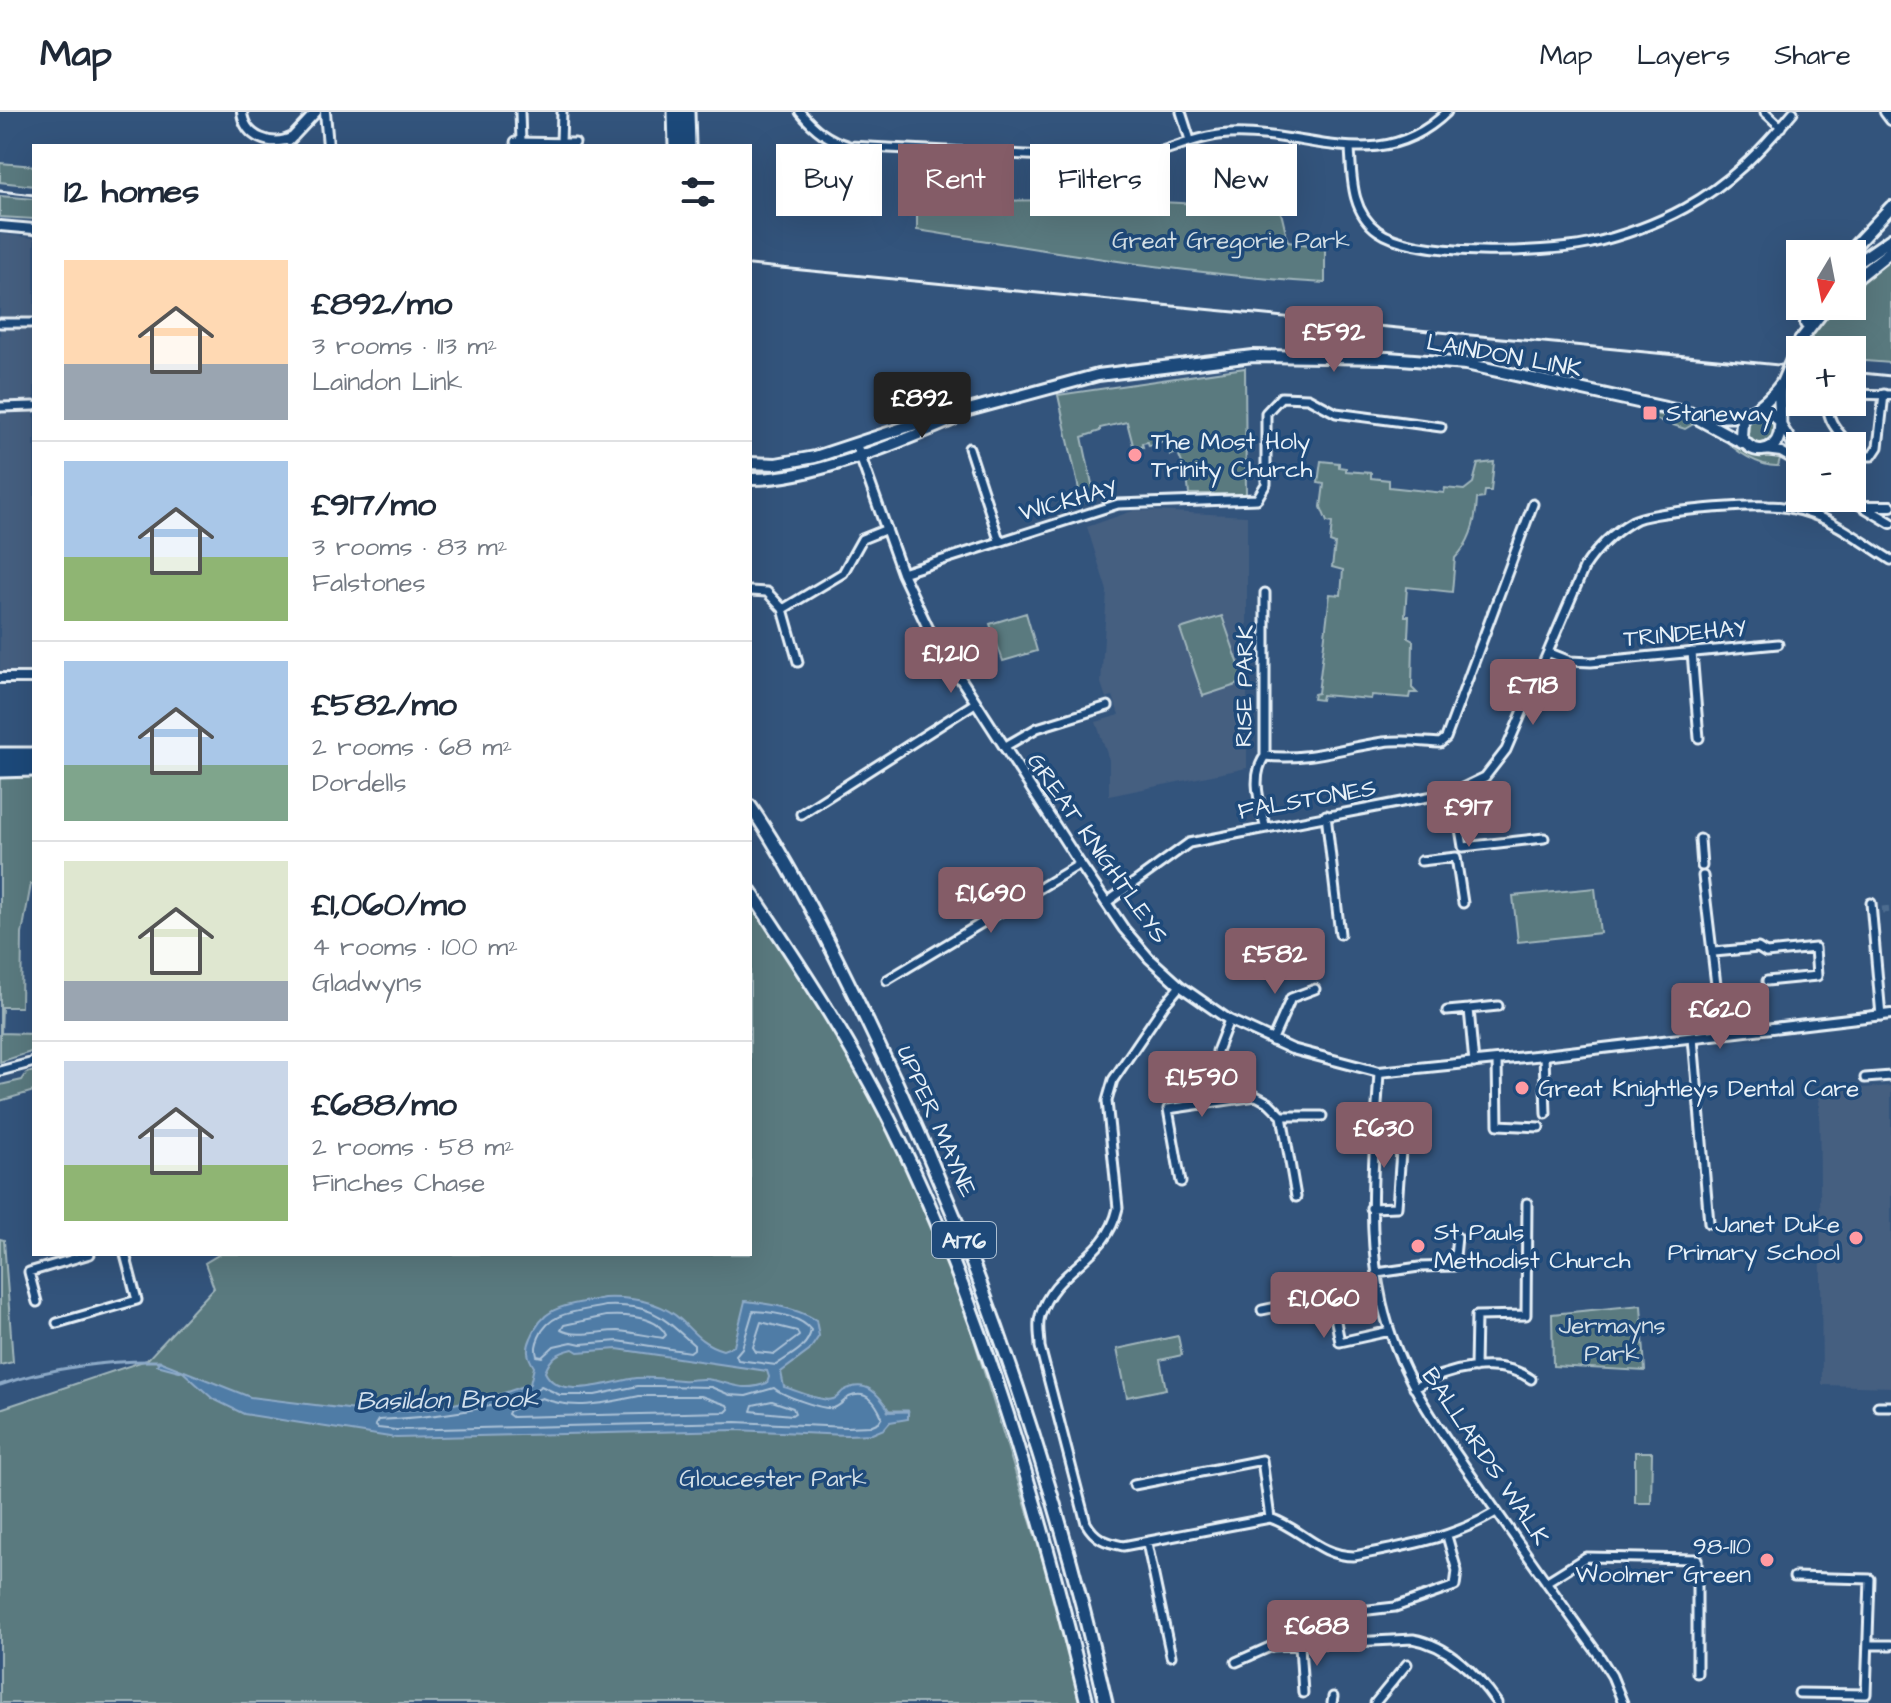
<!DOCTYPE html>
<html lang="en">
<head>
<meta charset="utf-8">
<style>
  :root { --surface:#fff; --page:#f6f6f7; --text:#1f2937; --muted:#747a83; --line:#e0e1e3; --accent:#845c67 }
  body { margin:0; font-family:"Architects Daughter",sans-serif; background:var(--page); color:var(--text); height:100vh; display:flex; flex-direction:column; font-size:30px; white-space:nowrap }
  * { box-sizing:border-box; margin:0 }
  p { font-size:26px; color:var(--muted) }
  .icon { flex:none; width:44px; height:44px; fill:none; stroke:currentColor; stroke-width:2; stroke-linecap:round; stroke-linejoin:round }
  .map { position:relative; flex:1; overflow:hidden }
  .panel { position:absolute; left:32px; top:32px; width:720px; height:1112px; display:flex; flex-direction:column; background:var(--surface); border-radius:0px; box-shadow:0 8px 32px #0002 }
  .panel>* { flex:none }
  .banner { position:absolute; left:776px; top:32px; width:760px; height:72px; display:flex; gap:16px }
  .needle { width:52px; rotate:190deg }
  .controls { position:absolute; left:1786px; top:128px; display:grid; gap:16px }
  .controls a { display:grid; place-items:center; width:80px; height:80px; border-radius:0px; background:var(--surface); box-shadow:0 8px 32px #0002; font-size:40px }
  .price { position:absolute; translate:-50% -68px; padding:0 18px; border-radius:8px; background:var(--accent); color:#fff; font-size:26px; line-height:52px; filter:drop-shadow(0 2px 4px #0008) }
  .price::after { content:''; position:absolute; left:50%; top:48px; width:24px; height:18px; margin-left:-12px; background:inherit; clip-path:polygon(0 0,100% 0,50% 100%) }
  .price.selected { background:#222; color:#fff }
  ul { padding:0; list-style:none }
  li { display:flex; align-items:center; gap:24px; height:200px; padding:0 32px }
  li+li { border-top:2px solid var(--line) }
  li span { display:grid; place-items:center; flex:none; width:224px; height:160px; border-radius:0px; color:#555 }
  li>.icon { margin-inline-start:auto }
  span .icon { width:96px; height:96px; fill:#fffc; stroke-width:1 }
  li b { font-size:34px }
  h2 { display:flex; justify-content:space-between; align-items:center; height:96px; padding:0 32px; font-size:34px }
  .tag { padding:0 28px; border-radius:0px; background:var(--surface); box-shadow:0 8px 32px #0002; font-size:28px; line-height:72px }
  .tag.selected { background:var(--accent); color:#fff }
  header { display:flex; align-items:center; gap:48px; box-sizing:border-box; height:112px; padding:0 40px; background:var(--surface); border-bottom:2px solid var(--line) }
  header strong { font-size:38px }
  nav { display:flex; gap:44px; margin-inline-start:auto; font-size:28px }
  .map>svg:first-child { display:block }
</style>
</head>
<body>
<header>
<strong>Map</strong>
<nav><a>Map</a><a>Layers</a><a>Share</a></nav>
</header>
<div class="map">
<svg width="1891" height="1591" viewBox="0 0 1891 1591">
  <rect width="100%" height="100%" fill="#33547c"/>
  <filter id="ink" filterUnits="userSpaceOnUse"><feTurbulence type="fractalNoise" baseFrequency=".0125" numOctaves="2"/><feDisplacementMap in="SourceGraphic" scale="16" xChannelSelector="R" yChannelSelector="G"/><feConvolveMatrix kernelMatrix="1 2 1 2 8 2 1 2 1" color-interpolation-filters="sRGB"/></filter>
  <g filter="url(#ink)">
    <path fill="#445e80" d="M 0,122 L 34,126 L 34,559 L 0,559 Z
      M 1135,398 L 1247,404 L 1247,656 L 1109,684 L 1109,648 L 1096,610 L 1119,603 L 1113,584 L 1106,586 L 1101,571 L 1107,479 L 1087,415 Z
      M 1891,974 L 1891,1275 L 1822,1273 L 1819,979 Z"/>
    <path fill="#5a7a7f" stroke="#a1b6bc" stroke-width="2" d="M 0,51 L 34,54 L 34,74 L 0,70 Z
      M 0,84 L 34,87 L 34,107 L 0,105 Z
      M 1120,88 L 1280,96 L 1288,130 L 1325,135 L 1325,171 C 1188,163 1052,139 917,118 L 917,89 Z
      M 1891,139 L 1891,251 L 1852,248 L 1852,238 L 1800,238 L 1800,245 L 1793,244 L 1827,194 L 1852,194 L 1852,170 Z
      M 1245,256 L 1246,382 L 1189,382 L 1187,364 L 1178,341 L 1170,343 L 1166,328 L 1149,334 L 1148,330 L 1142,331 L 1143,335 L 1133,333 L 1127,310 L 1100,316 L 1100,319 L 1082,325 L 1095,386 L 1082,391 L 1058,283 Z
      M 1653,302 L 1680,305 L 1695,311 L 1685,317 L 1652,306 Z
      M1746 317a14 14 0 1 1 28 0a14 14 0 1 1-28 0Z
      M 1723,325 L 1753,343 L 1781,343 L 1778,354 C 1761,355 1733,339 1723,325 Z
      M 1321,349 L 1339,351 L 1339,355 L 1346,356 L 1346,359 L 1371,361 L 1371,366 L 1389,368 L 1389,375 L 1444,381 L 1445,376 L 1464,378 L 1473,371 L 1478,352 L 1494,350 L 1491,379 L 1485,379 L 1484,386 L 1477,387 C 1476,408 1471,430 1455,446 L 1452,480 L 1407,475 L 1405,504 L 1409,504 L 1408,526 L 1413,529 L 1412,576 L 1417,581 L 1410,581 L 1409,586 L 1372,583 L 1371,587 L 1322,583 L 1321,588 L 1313,587 L 1314,582 L 1318,581 L 1330,482 L 1341,483 L 1343,458 L 1332,455 L 1335,432 L 1330,430 L 1332,411 L 1327,410 L 1321,395 L 1324,372 L 1318,371 Z
      M 1026,501 L 1037,539 L 1003,549 L 990,512 Z
      M 1222,504 L 1245,570 L 1203,584 L 1180,517 Z
      M 34,663 L 34,772 L 31,772 L 22,822 L 21,895 L 2,895 L 1,921 L 34,922 L 34,939 L 0,950 L 0,665 Z
      M 1595,776 L 1600,821 L 1518,830 L 1513,784 Z
      M 750,790 L 798,857 L 887,1011 L 957,1173 L 1056,1491 L 1081,1591 L 0,1591 L 0,1297 L 147,1248 L 214,1176 L 205,1151 L 220,1142 L 750,1142 Z
      M 34,959 L 34,979 L 0,989 L 0,973 L 22,968 L 27,961 Z
      M 0,1127 L 4,1128 L 13,1250 L 0,1253 Z
      M 1641,1193 L 1645,1259 L 1553,1254 L 1552,1202 Z
      M 1178,1224 L 1182,1243 L 1160,1248 L 1166,1277 L 1127,1285 L 1117,1237 Z
      M 1635,1340 L 1652,1340 L 1651,1391 L 1635,1391 Z"/>
    <path fill="#507ba6" stroke="#8daac7" stroke-width="2" fill-rule="evenodd" d="M 604,1186 C 632,1185 661,1189 682,1209 C 695,1222 704,1233 723,1238 L 734,1234 L 745,1189 C 769,1192 794,1195 816,1208 L 819,1224 L 809,1239 L 781,1260 L 784,1275 C 796,1278 824,1291 833,1287 C 838,1286 840,1281 843,1279 C 866,1266 879,1282 890,1300 L 908,1299 L 908,1307 L 890,1310 L 884,1317 L 872,1322 L 846,1323 L 736,1318 L 396,1326 L 244,1302 L 213,1287 L 183,1260 L 157,1253 L 159,1249 L 250,1285 L 372,1300 L 430,1297 L 501,1282 L 530,1272 L 534,1255 C 527,1244 526,1237 531,1226 C 545,1190 571,1194 604,1186 ZM 573,1237 L 578,1240 L 617,1237 L 767,1259 L 769,1265 L 767,1271 C 743,1280 734,1272 712,1268 C 701,1265 692,1269 681,1268 C 666,1267 652,1265 637,1266 C 611,1269 559,1290 545,1260 C 551,1245 557,1241 573,1237 Z"/>
    <g fill="none" stroke-linecap="round" stroke-linejoin="round">
      <path stroke="#abc2d7" stroke-width="2" d="M 605,1194 C 653,1192 661,1204 694,1233 L 694,1237 L 690,1240 L 618,1229 L 581,1232 L 572,1230 L 554,1234 L 542,1245 L 537,1244 C 535,1236 536,1232 539,1225 C 550,1198 580,1200 605,1194 Z
        M 753,1199 C 771,1200 800,1203 811,1218 C 808,1236 790,1243 776,1253 L 738,1248 L 736,1243 L 742,1236 Z
        M 606,1204 C 625,1203 657,1204 666,1223 L 663,1226 C 648,1224 632,1220 618,1219 C 599,1219 577,1226 561,1218 L 564,1213 Z
        M 761,1210 L 797,1219 L 799,1224 L 775,1242 L 756,1240 L 753,1235 Z
        M 541,1274 L 560,1283 L 595,1283 L 638,1274 L 658,1274 L 711,1275 L 730,1283 L 746,1284 L 774,1276 C 782,1283 822,1298 833,1296 C 840,1295 844,1288 849,1285 C 867,1277 876,1291 882,1305 L 879,1310 L 870,1314 L 846,1315 L 736,1310 L 396,1318 L 378,1316 L 375,1313 L 378,1308 C 420,1306 509,1298 541,1274 Z
        M 639,1284 L 701,1284 L 727,1293 L 729,1297 L 726,1300 L 512,1305 L 508,1302 L 510,1298 L 542,1286 C 573,1299 606,1291 639,1284 Z
        M 772,1289 L 793,1296 L 795,1301 L 792,1303 L 751,1299 L 753,1293 Z"/>
      <path stroke="#8daac7" stroke-width="3" d="M 0,1273 C 49,1256 108,1248 160,1249
        M 888,1299 L 908,1299"/>
      <path stroke="#4e6c8f" stroke-width="7" stroke-dasharray="7 3.5" stroke-linecap="butt" d="M 1882,798 L 1891,797"/>
      <g stroke="#e8f1f8" stroke-width="13">
        <path id="minor" d="M 520,0 L 521,30
          M 800,0 C 814,17 828,28 849,34 L 1127,48 C 1162,43 1192,24 1229,22 C 1308,18 1379,66 1447,0
          M 1181,0 L 1190,28
          M 1765,0 L 1781,15
          M 515,30 L 575,31
          M 561,31 L 562,0
          M 1350,36 C 1352,66 1351,100 1378,119 C 1416,146 1543,141 1588,132 C 1622,124 1654,113 1685,96 C 1729,72 1761,39 1793,0
          M 0,211 L 34,211
          M 1852,282 L 1891,283
          M 1828,290 C 1826,309 1839,320 1850,334
          M 0,295 L 34,294
          M 969,336 L 999,428
          M 1852,336 L 1862,344 L 1872,344 L 1878,335 L 1884,282
          M 902,461 L 1118,392 L 1257,387 L 1266,372 L 1266,301 L 1281,285 L 1308,286 L 1336,301 L 1441,315
          M 750,479 L 767,480 L 783,497
          M 1265,481 L 1265,644 C 1250,665 1260,691 1265,714
          M 1692,540 L 1699,626
          M 1550,541 L 1570,549 L 1591,550 L 1778,532
          M 798,550 L 783,497 L 843,461 L 862,427 L 887,417
          M 1004,635 L 1037,616 L 1108,594
          M 1265,644 C 1309,649 1340,636 1383,630 C 1402,627 1421,630 1440,631 L 1446,626 L 1533,392
          M 1454,680 L 1463,735 L 1544,726
          M 801,702 L 975,591
          M 1326,703 L 1340,822
          M 1700,727 L 1702,754
          M 1421,749 L 1456,745 L 1463,791
          M 1703,764 L 1722,923
          M 1106,791 L 1189,731 L 1454,680 L 1485,665 L 1506,638 L 1584,456 C 1597,436 1612,421 1633,409 C 1650,399 1744,393 1768,394 C 1782,394 1797,397 1811,402 C 1839,411 1865,432 1891,448
          M 1871,791 L 1881,904
          M 1714,840 L 1758,836 L 1766,841 L 1815,836 L 1817,864 L 1767,869
          M 887,868 L 1080,752
          M 1180,874 L 1164,893 L 1113,968 L 1107,989 L 1118,1096 C 1106,1149 1054,1155 1040,1204 C 1037,1213 1040,1225 1040,1235 L 1086,1411 C 1095,1427 1105,1430 1123,1434 L 1270,1406 C 1301,1416 1319,1444 1354,1444 C 1404,1434 1452,1427 1496,1400
          M 1447,899 L 1469,897
          M 1693,926 L 1709,1111
          M 1272,929 L 1291,886 L 1315,877
          M 1544,943 L 1546,1002
          M 1497,948 L 1498,1013 L 1539,1015
          M 1474,951 L 1469,897 L 1498,894
          M 0,959 L 34,950
          M 1379,960 C 1375,1037 1365,1115 1382,1191 C 1397,1257 1433,1309 1471,1363 C 1513,1423 1555,1483 1598,1542 L 1612,1564 L 1623,1591
          M 1865,966 L 1891,964
          M 1226,988 L 1217,939 L 1229,908
          M 1181,1070 L 1168,997 L 1256,984 L 1269,991 L 1282,1004
          M 1296,1085 L 1282,1004 L 1322,1004
          M 1371,1096 L 1397,1095 L 1402,1025 L 1376,1019
          M 1377,1161 L 1419,1155 L 1454,1154 L 1457,1125
          M 37,1190 L 29,1160 L 90,1142
          M 1262,1198 L 1331,1184 L 1340,1230 L 1390,1219
          M 57,1211 L 137,1188 L 125,1142
          M 1475,1256 L 1476,1204 L 1526,1203 L 1527,1091
          M 1414,1276 C 1446,1257 1498,1244 1531,1267
          M 1878,1294 L 1891,1294
          M 1134,1373 L 1262,1348 L 1270,1406
          M 1147,1431 L 1171,1544
          M 1794,1465 L 1870,1467 L 1866,1582 L 1799,1581
          M 1546,1470 L 1586,1445 L 1697,1447 L 1697,1561
          M 1298,1506 L 1395,1495 L 1455,1474 L 1457,1459 L 1447,1424
          M 1300,1533 L 1303,1581
          M 1869,1533 L 1891,1533
          M 1236,1550 L 1272,1534 L 1413,1527 C 1448,1533 1477,1562 1497,1591
          M 1332,1591 L 1333,1585
          M 1375,1591 L 1407,1552"/>
      </g>
      <g stroke="#e8f1f8" stroke-width="14">
        <path id="tertiary" d="M 242,0 C 244,25 272,36 293,25
          M 325,0 L 328,34
          M 682,0 L 682,34
          M 1885,0 L 1891,8
          M 289,29 L 316,0
          M 0,114 L 34,117
          M 1781,313 L 1800,343
          M 856,332 L 902,461 L 928,516 L 1080,752 L 1124,817 L 1149,846 L 1180,874 L 1229,908 L 1292,937 L 1379,960 L 1544,943 L 1891,902
          M 1765,338 L 1781,340 L 1800,351
          M 1849,386 L 1891,411
          M 1868,394 L 1891,394
          M 0,566 L 34,566"/>
      </g>
      <g stroke="#e8f1f8" stroke-width="16">
        <path id="secondary" d="M 1847,142 L 1891,95
          M 1852,154 L 1891,127
          M 1852,170 L 1891,139
          M 1806,212 L 1815,194
          M 1800,229 L 1827,194
          M 1697,306 L 1743,331
          M 1780,309 L 1767,298 L 1750,299 L 1742,309 L 1741,325 C 1746,333 1753,339 1762,338 C 1791,335 1776,294 1780,276
          M 750,351 L 776,352 L 815,345 L 909,314 L 1098,263 L 1253,244 L 1388,246 L 1466,252 L 1688,301 C 1732,307 1753,310 1782,271
          M 750,367 C 810,368 896,332 952,308"/>
      </g>
      <g stroke="#e8f1f8" stroke-width="17">
        <path id="primary" d="M 674,0 L 675,34
          M 688,0 L 689,34
          M 0,642 L 34,642
          M 0,651 L 29,651
          M 0,659 L 34,658
          M 750,694 C 794,758 832,837 866,907 C 973,1125 1052,1354 1106,1591
          M 750,779 C 802,856 853,934 894,1017 C 984,1199 1039,1395 1087,1591"/>
      </g>
      <use href="#minor" stroke="#1f4a7a" stroke-width="7"/>
      <use href="#tertiary" stroke="#1f4a7a" stroke-width="8"/>
      <use href="#secondary" stroke="#1f4a7a" stroke-width="10"/>
      <use href="#primary" stroke="#1f4a7a" stroke-width="11"/>
      <path stroke="#e8f1f8" stroke-width="3" d="M 0,79 L 34,83
        M 750,153 L 1800,255
        M 1852,260 L 1891,264"/>
      <g stroke="#e8f1f8" stroke-width="16" stroke-linecap="butt">
        <path id="secondary-bridge" d="M 1782,271 L 1800,229"/>
      </g>
      <use href="#secondary-bridge" stroke="#1f4a7a" stroke-width="10"/>
    </g>
  </g>
  <g fill="#ff9aa2" stroke="#1f4a7a" stroke-width="3">
    <rect x="1642" y="293" width="16" height="16" rx="4"/>
    <circle cx="1135" cy="343" r="8"/>
    <circle cx="1522" cy="976" r="8"/>
    <circle cx="1856" cy="1126" r="8"/>
    <circle cx="1418" cy="1134" r="8"/>
    <circle cx="1767" cy="1448" r="8"/>
  </g>
  <g text-anchor="middle" stroke-width="7" stroke-linejoin="round" paint-order="stroke">
    <rect fill="#1f4a7a" stroke="#acbfd2" stroke-width="2" x="932" y="1110" width="64" height="36" rx="6"/>
    <g font-size="22" font-weight="bold" fill="#e8f1f8">
      <text x="964" y="1136">A176</text>
    </g>
    <g font-size="24" fill="#d3dfe6" stroke="#1f4a7a">
      <text x="1231" y="136">Great Gregorie Park</text>
      <text x="1612" y="1221">Jermayns<tspan x="1612" dy="28">Park</tspan></text>
      <text x="773" y="1374">Gloucester Park</text>
    </g>
    <g font-size="24" fill="#e8f1f8" stroke="#1f4a7a">
      <text transform="translate(1504 243) rotate(10)" y="8">LAINDON LINK</text>
      <text transform="translate(1068 388) rotate(-15)" y="8">WICKHAY</text>
      <text transform="translate(1685 521) rotate(-5)" y="8">TRINDEHAY</text>
      <text transform="translate(1244 574) rotate(-89)" y="8">RISE PARK</text>
      <text transform="translate(1307 687) rotate(-10)" y="8">FALSTONES</text>
      <text transform="translate(1098 736) rotate(55)" y="8">GREAT KNIGHTLEYS</text>
      <text transform="translate(937 1009) rotate(66)" y="8">UPPER MAYNE</text>
      <text transform="translate(1486 1344) rotate(56)" y="8">BALLARDS WALK</text>
    </g>
    <g font-size="24" fill="#e8f1f8" stroke="#1f4a7a" text-anchor="start">
      <text x="1666" y="309">Staneway</text>
      <text x="1151" y="337">The Most Holy<tspan x="1151" dy="28">Trinity Church</tspan></text>
      <text x="1538" y="984">Great Knightleys Dental Care</text>
      <text x="1840" y="1120" text-anchor="end">Janet Duke<tspan x="1840" dy="28">Primary School</tspan></text>
      <text x="1434" y="1128">St Pauls<tspan x="1434" dy="28">Methodist Church</tspan></text>
      <text x="1751" y="1442" text-anchor="end">98-110<tspan x="1751" dy="28">Woolmer Green</tspan></text>
    </g>
    <g font-size="26" font-style="italic" fill="#d1dfec" stroke="#1f4a7a">
      <text transform="translate(447 1287) rotate(-1)" y="9">Basildon Brook</text>
    </g>
  </g>
</svg>
<div class="controls">
<a><svg class="needle" viewBox="-14 -14 28 28"><path d="M0-13l5 13h-10z" fill="#e53935"/><path d="M0 13l5-13h-10z" fill="#747a83"/></svg></a>
<a>+</a>
<a>−</a>
</div>
<b class="price" style="left:1334px;top:262px">£592</b>
<b class="price selected" style="left:922px;top:328px">£892</b>
<b class="price" style="left:951px;top:583px">£1,210</b>
<b class="price" style="left:1533px;top:615px">£718</b>
<b class="price" style="left:1469px;top:737px">£917</b>
<b class="price" style="left:991px;top:823px">£1,690</b>
<b class="price" style="left:1275px;top:884px">£582</b>
<b class="price" style="left:1720px;top:939px">£620</b>
<b class="price" style="left:1202px;top:1007px">£1,590</b>
<b class="price" style="left:1384px;top:1058px">£630</b>
<b class="price" style="left:1324px;top:1228px">£1,060</b>
<b class="price" style="left:1317px;top:1556px">£688</b>
<div class="banner">
<a class="tag">Buy</a>
<a class="tag selected">Rent</a>
<a class="tag">Filters</a>
<a class="tag">New</a>
</div>
<section class="panel">
<h2>12 homes<svg class="icon" aria-label="filters" viewBox="0 0 24 24"><path d="M4 7h16M4 17h16"/><circle cx="9" cy="7" r="2"/><circle cx="15" cy="17" r="2"/></svg></h2>
<ul>
<li><span style="background:linear-gradient(#ffd9b3 65%,#9aa5b1 0)"><svg class="icon" aria-label="home" viewBox="0 0 24 24"><path d="M3 11l9-7 9 7M6 9v11h12V9"/></svg></span><div><b>£892/mo</b><p>3 rooms · 113 m²</p><p>Laindon Link</p></div></li>
<li><span style="background:linear-gradient(#a9c7e8 60%,#8fb573 0)"><svg class="icon" aria-label="home" viewBox="0 0 24 24"><path d="M3 11l9-7 9 7M6 9v11h12V9"/></svg></span><div><b>£917/mo</b><p>3 rooms · 83 m²</p><p>Falstones</p></div></li>
<li><span style="background:linear-gradient(#a9c7e8 65%,#7fa58c 0)"><svg class="icon" aria-label="home" viewBox="0 0 24 24"><path d="M3 11l9-7 9 7M6 9v11h12V9"/></svg></span><div><b>£582/mo</b><p>2 rooms · 68 m²</p><p>Dordells</p></div></li>
<li><span style="background:linear-gradient(#dfe7d0 75%,#9aa5b1 0)"><svg class="icon" aria-label="home" viewBox="0 0 24 24"><path d="M3 11l9-7 9 7M6 9v11h12V9"/></svg></span><div><b>£1,060/mo</b><p>4 rooms · 100 m²</p><p>Gladwyns</p></div></li>
<li><span style="background:linear-gradient(#c9d6e8 65%,#8fb573 0)"><svg class="icon" aria-label="home" viewBox="0 0 24 24"><path d="M3 11l9-7 9 7M6 9v11h12V9"/></svg></span><div><b>£688/mo</b><p>2 rooms · 58 m²</p><p>Finches Chase</p></div></li>
</ul>
</section>
</div>
</body>
</html>
